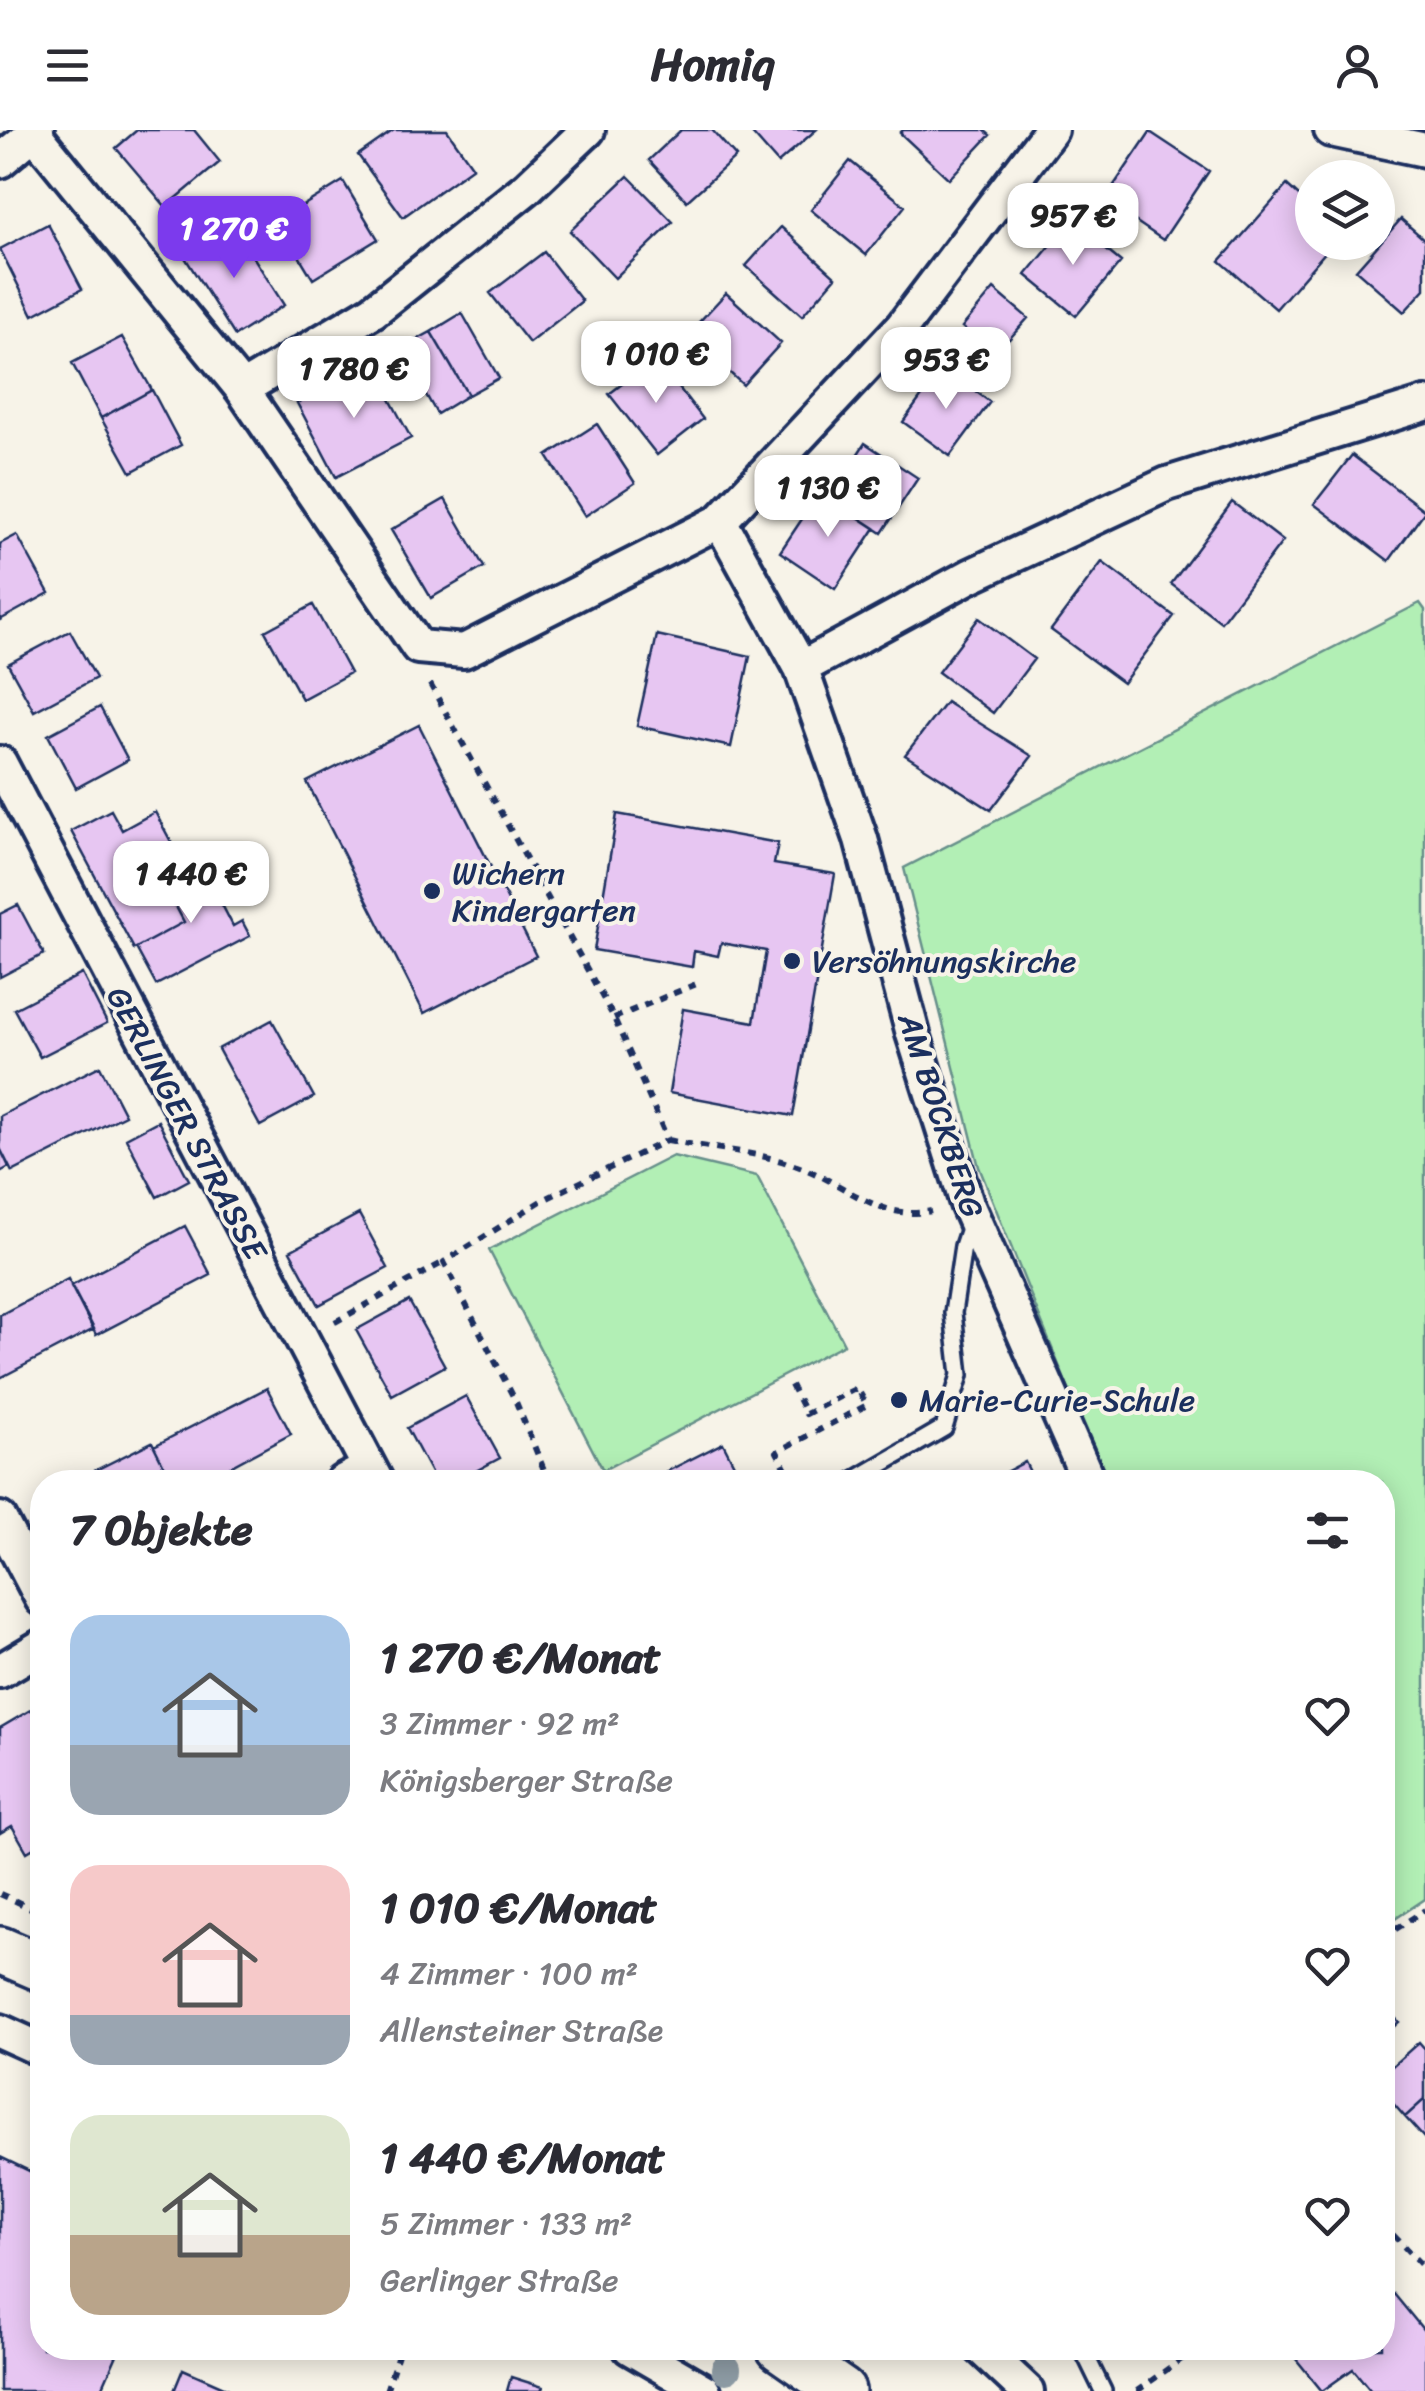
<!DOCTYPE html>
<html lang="de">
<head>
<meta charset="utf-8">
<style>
  :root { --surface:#fff; --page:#f7f7f7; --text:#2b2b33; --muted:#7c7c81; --accent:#7c3aed }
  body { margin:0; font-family:Sriracha,sans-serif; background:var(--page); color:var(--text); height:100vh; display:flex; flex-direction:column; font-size:38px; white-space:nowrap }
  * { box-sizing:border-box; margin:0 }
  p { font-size:32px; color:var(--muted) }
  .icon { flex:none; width:55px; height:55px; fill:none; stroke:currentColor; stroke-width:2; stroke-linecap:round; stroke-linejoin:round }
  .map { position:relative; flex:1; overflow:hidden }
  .panel { position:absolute; left:30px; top:1340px; width:1365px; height:890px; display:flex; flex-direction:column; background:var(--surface); border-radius:40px; box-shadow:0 5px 25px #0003 }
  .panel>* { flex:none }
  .fabs { position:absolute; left:1295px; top:30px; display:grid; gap:20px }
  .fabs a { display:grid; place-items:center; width:100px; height:100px; border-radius:50%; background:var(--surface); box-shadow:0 5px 25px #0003; font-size:50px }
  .price { position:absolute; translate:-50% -85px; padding:0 22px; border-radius:20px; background:#fff; color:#222; font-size:32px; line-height:65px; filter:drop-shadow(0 2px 5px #0008) }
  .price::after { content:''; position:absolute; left:50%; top:60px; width:30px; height:22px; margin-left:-15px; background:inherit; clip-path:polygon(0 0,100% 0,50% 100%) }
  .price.current { background:var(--accent); color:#fff }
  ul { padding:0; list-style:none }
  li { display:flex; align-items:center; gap:30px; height:250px; padding:0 40px }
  li span { display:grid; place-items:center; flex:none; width:280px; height:200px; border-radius:30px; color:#555 }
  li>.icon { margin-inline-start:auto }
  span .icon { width:120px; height:120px; fill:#fffc; stroke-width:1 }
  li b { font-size:42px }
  h2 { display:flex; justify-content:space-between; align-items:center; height:120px; padding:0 40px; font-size:42px }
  header { display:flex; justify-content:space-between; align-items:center; height:130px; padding:0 40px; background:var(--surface); font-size:45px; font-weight:800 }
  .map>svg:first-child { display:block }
</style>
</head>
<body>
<header><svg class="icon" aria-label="menu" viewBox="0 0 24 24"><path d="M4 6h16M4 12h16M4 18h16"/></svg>Homiq<svg class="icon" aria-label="person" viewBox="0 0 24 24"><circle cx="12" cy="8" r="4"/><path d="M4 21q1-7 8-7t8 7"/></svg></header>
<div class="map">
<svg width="1425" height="2261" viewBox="0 0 1425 2261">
  <rect width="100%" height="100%" fill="#f7f3e8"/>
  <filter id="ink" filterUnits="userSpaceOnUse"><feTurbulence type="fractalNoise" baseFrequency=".01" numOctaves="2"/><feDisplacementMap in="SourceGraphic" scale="20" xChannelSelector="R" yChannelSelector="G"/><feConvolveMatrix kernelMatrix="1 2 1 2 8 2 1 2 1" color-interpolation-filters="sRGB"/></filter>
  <g filter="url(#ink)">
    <path fill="#b2efb5" stroke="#668f8a" stroke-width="2.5" d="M 1420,473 L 1425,480 L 1425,1769 L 1383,1797 L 1382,1352 L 1106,1352 L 979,1037 L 904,738 Z
      M 673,1026 L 757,1046 L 844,1214 L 603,1340 L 489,1120 Z"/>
    <path fill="#e7c6f2" stroke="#1b2f5e" stroke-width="2.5" d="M 137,0 L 194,0 L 220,32 L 166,77 L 116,18 Z
      M 394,0 L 447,0 L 473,37 L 403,87 L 358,25 Z
      M 681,0 L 712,0 L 736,27 L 687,71 L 649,30 Z
      M 749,0 L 816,0 L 778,33 Z
      M 903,0 L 984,0 L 990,5 L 949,49 L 900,3 Z
      M 1150,2 L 1209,41 L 1163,110 L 1104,70 Z
      M 850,31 L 905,76 L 866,125 L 811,80 Z
      M 628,46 L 673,92 L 615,148 L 570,101 Z
      M 343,51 L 378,109 L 313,149 L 278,91 Z
      M 1287,55 L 1312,78 L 1312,112 L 1334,112 L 1276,179 L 1220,131 Z
      M 1401,89 L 1425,110 L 1425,159 L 1404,182 L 1356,140 Z
      M 1071,91 L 1121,132 L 1076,186 L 1026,145 Z
      M 48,94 L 82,159 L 33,185 L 0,119 Z
      M 233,95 L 284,175 L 235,206 L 184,126 Z
      M 781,97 L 836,147 L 802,186 L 746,136 Z
      M 544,122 L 582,171 L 529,213 L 490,163 Z
      M 994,159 L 1028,188 L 995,225 L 962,197 Z
      M 726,163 L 781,213 L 743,255 L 688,204 Z
      M 462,183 L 499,248 L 468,265 L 431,202 Z
      M 431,202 L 468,265 L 437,284 L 400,219 Z
      M 122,207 L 152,260 L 101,288 L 72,233 Z
      M 656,228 L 703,289 L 657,325 L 609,264 Z
      M 371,234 L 411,308 L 336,347 L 297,273 Z
      M 943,237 L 990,272 L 950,326 L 903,292 Z
      M 152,260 L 181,315 L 131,342 L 101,288 Z
      M 597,294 L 635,353 L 585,386 L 547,326 Z
      M 865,313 L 918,348 L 882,403 L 829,368 Z
      M 1352,325 L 1425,381 L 1389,431 L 1314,374 Z
      M 820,362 L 875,398 L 835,459 L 780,422 Z
      M 445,369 L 484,437 L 431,468 L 391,400 Z
      M 1232,372 L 1283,411 L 1221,492 L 1171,454 Z
      M 17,405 L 49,463 L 0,490 L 0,414 Z
      M 1102,432 L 1174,486 L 1123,553 L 1051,500 Z
      M 313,475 L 350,543 L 302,569 L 265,501 Z
      M 979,488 L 1034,529 L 993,583 L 938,542 Z
      M 70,501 L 96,548 L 34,581 L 8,534 Z
      M 657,505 L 750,526 L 731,617 L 637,596 Z
      M 946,572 L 1032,626 L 991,680 L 905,625 Z
      M 100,577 L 128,630 L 76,658 L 48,605 Z
      M 419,595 L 536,826 L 424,883 L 307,652 Z
      M 111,680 L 122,700 L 155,682 L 184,736 L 161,748 L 184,792 L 134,819 L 71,701 Z
      M 617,684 L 778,713 L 774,734 L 835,744 L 793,986 L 669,963 L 683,879 L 754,892 L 766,821 L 721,813 L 718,826 L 694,821 L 692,837 L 594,820 Z
      M 198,728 L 233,796 L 242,791 L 250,806 L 156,855 L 136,818 L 184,792 L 161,748 Z
      M 18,775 L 44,824 L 0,847 L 0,784 Z
      M 82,844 L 107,893 L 40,927 L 14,879 Z
      M 272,890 L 314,967 L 260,996 L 218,919 Z
      M 100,936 L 125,985 L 12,1042 L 0,1018 L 0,986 Z
      M 158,991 L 189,1050 L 157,1067 L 126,1008 Z
      M 0,1018 L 9,1037 L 0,1042 Z
      M 359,1084 L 388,1138 L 319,1175 L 290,1121 Z
      M 185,1096 L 211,1145 L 96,1205 L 71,1156 Z
      M 68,1149 L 94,1199 L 0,1248 L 0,1185 Z
      M 409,1171 L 445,1236 L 392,1265 L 356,1200 Z
      M 267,1258 L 291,1304 L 202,1352 L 172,1352 L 154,1316 Z
      M 466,1266 L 500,1328 L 455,1352 L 436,1352 L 407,1298 Z
      M 152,1312 L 172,1352 L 72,1352 Z
      M 723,1313 L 743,1352 L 646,1352 Z
      M 1025,1332 L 1035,1352 L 986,1352 Z
      M 39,1575 L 42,1713 L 27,1722 L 12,1696 L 0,1703 L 0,1598 Z
      M 1382,1874 L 1399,1892 L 1382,1907 Z
      M 1419,1912 L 1425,1919 L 1425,1969 L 1405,1987 L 1382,1961 L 1382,1945 Z
      M 1425,1969 L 1425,2009 L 1405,1987 Z
      M 0,2027 L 42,2047 L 42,2218 L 120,2218 L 101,2261 L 0,2261 Z
      M 1394,2164 L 1425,2202 L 1425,2261 L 1371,2261 L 1353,2239 L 1322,2261 L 1287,2218 L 1382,2218 L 1382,2174 Z
      M 183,2239 L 233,2261 L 174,2261 Z
      M 511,2247 L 543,2257 L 541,2261 L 507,2261 Z"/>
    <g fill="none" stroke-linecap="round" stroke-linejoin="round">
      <g stroke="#1b2f5e" stroke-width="22">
        <path id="lane" d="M 851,1352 L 944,1298 L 960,1245 L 953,1183 L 963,1116 L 971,1092
          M 1082,2218 L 1103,2261"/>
      </g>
      <g stroke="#1b2f5e" stroke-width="40">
        <path id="street" d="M 1331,0 L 1425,20
          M 34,3 L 242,259 L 418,517 L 464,521 L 720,391 L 902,197 L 1051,0
          M 0,31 L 37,0
          M 242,259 L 373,181 L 527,58 L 588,0
          M 720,391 L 801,538 L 861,709 L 913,904 L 967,1074 L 1089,1352
          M 801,538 L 970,446 L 1167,354 L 1425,274
          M 0,633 L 377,1352
          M 342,1352 L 369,1338
          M 0,1389 L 42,1469
          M 0,1541 L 42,1516
          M 0,1901 L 42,1920
          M 630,2218 L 704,2261
          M 981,2218 L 1027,2261"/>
      </g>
      <g stroke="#1b2f5e" stroke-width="52">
        <path id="secondary" d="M 0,1820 L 42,1838
          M 780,2218 L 842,2261"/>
      </g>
      <path stroke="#1b2f5e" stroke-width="6" stroke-dasharray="8 8" stroke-linecap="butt" d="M 430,554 L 614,888 L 668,1010 L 541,1071 L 444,1132 L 516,1272 L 549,1352
        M 614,888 L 701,852
        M 668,1010 C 710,1019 756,1021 797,1036 C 846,1053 879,1092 931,1081
        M 335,1192 L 444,1132
        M 791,1255 L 806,1284 L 857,1258 L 867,1275 L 777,1322 L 793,1352
        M 0,1764 L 42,1783
        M 1382,1808 L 1425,1780
        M 1382,2093 L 1425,2139
        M 386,2261 L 400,2218
        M 1137,2261 L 1197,2218"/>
      <use href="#lane" stroke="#f7f3e8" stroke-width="15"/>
      <use href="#street" stroke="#f7f3e8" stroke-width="32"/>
      <use href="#secondary" stroke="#f7f3e8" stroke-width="45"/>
    </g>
    <circle fill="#8e9ca5" cx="726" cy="2239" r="15"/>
  </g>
  <g fill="#1b2f5e" stroke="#f7f3e8" stroke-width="4">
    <circle cx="432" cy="761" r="10"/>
    <circle cx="792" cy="831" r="10"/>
    <circle cx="899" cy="1270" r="10"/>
  </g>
  <g text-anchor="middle" stroke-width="8" stroke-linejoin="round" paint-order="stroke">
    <g font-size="32" fill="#1b2f5e" stroke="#f7f3e8" text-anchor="start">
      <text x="452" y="754">Wichern<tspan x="452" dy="37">Kindergarten</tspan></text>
      <text x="812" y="842">Versöhnungskirche</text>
      <text x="919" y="1281">Marie-Curie-Schule</text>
    </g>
    <g font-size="32" fill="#1b2f5e" stroke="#f7f3e8">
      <text transform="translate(941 985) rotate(72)" y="11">AM BOCKBERG</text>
      <text transform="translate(187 993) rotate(62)" y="11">GERLINGER STRASSE</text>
    </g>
  </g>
</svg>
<div class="fabs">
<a><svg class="icon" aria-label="layers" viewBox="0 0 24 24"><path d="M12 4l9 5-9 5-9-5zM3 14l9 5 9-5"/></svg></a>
</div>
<b class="price" style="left:1073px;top:138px">957 €</b>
<b class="price current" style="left:234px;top:151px">1 270 €</b>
<b class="price" style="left:656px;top:276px">1 010 €</b>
<b class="price" style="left:946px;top:282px">953 €</b>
<b class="price" style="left:354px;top:291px">1 780 €</b>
<b class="price" style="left:828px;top:410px">1 130 €</b>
<b class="price" style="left:191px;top:796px">1 440 €</b>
<section class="panel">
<h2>7 Objekte<svg class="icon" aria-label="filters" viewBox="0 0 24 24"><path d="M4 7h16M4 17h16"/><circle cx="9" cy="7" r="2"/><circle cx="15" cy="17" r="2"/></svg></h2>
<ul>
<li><span style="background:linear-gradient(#a9c7e8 65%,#9aa5b1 0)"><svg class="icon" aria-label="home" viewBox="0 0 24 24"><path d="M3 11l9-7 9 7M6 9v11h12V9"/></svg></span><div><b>1 270 €/Monat</b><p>3 Zimmer · 92 m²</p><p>Königsberger Straße</p></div><svg class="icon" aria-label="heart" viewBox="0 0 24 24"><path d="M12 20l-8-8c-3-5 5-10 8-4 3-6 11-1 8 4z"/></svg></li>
<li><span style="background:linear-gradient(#f6c9c9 75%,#9aa5b1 0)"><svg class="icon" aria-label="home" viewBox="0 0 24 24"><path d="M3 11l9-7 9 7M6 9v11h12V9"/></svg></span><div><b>1 010 €/Monat</b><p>4 Zimmer · 100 m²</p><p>Allensteiner Straße</p></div><svg class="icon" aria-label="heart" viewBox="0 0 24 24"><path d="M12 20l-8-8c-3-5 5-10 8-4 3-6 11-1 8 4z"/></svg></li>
<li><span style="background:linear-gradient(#dfe7d0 60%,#b9a48a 0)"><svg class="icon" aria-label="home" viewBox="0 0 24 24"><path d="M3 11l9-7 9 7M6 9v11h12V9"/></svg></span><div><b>1 440 €/Monat</b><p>5 Zimmer · 133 m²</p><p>Gerlinger Straße</p></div><svg class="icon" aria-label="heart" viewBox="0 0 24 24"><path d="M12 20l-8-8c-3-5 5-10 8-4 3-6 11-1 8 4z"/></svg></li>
</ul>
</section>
</div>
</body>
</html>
